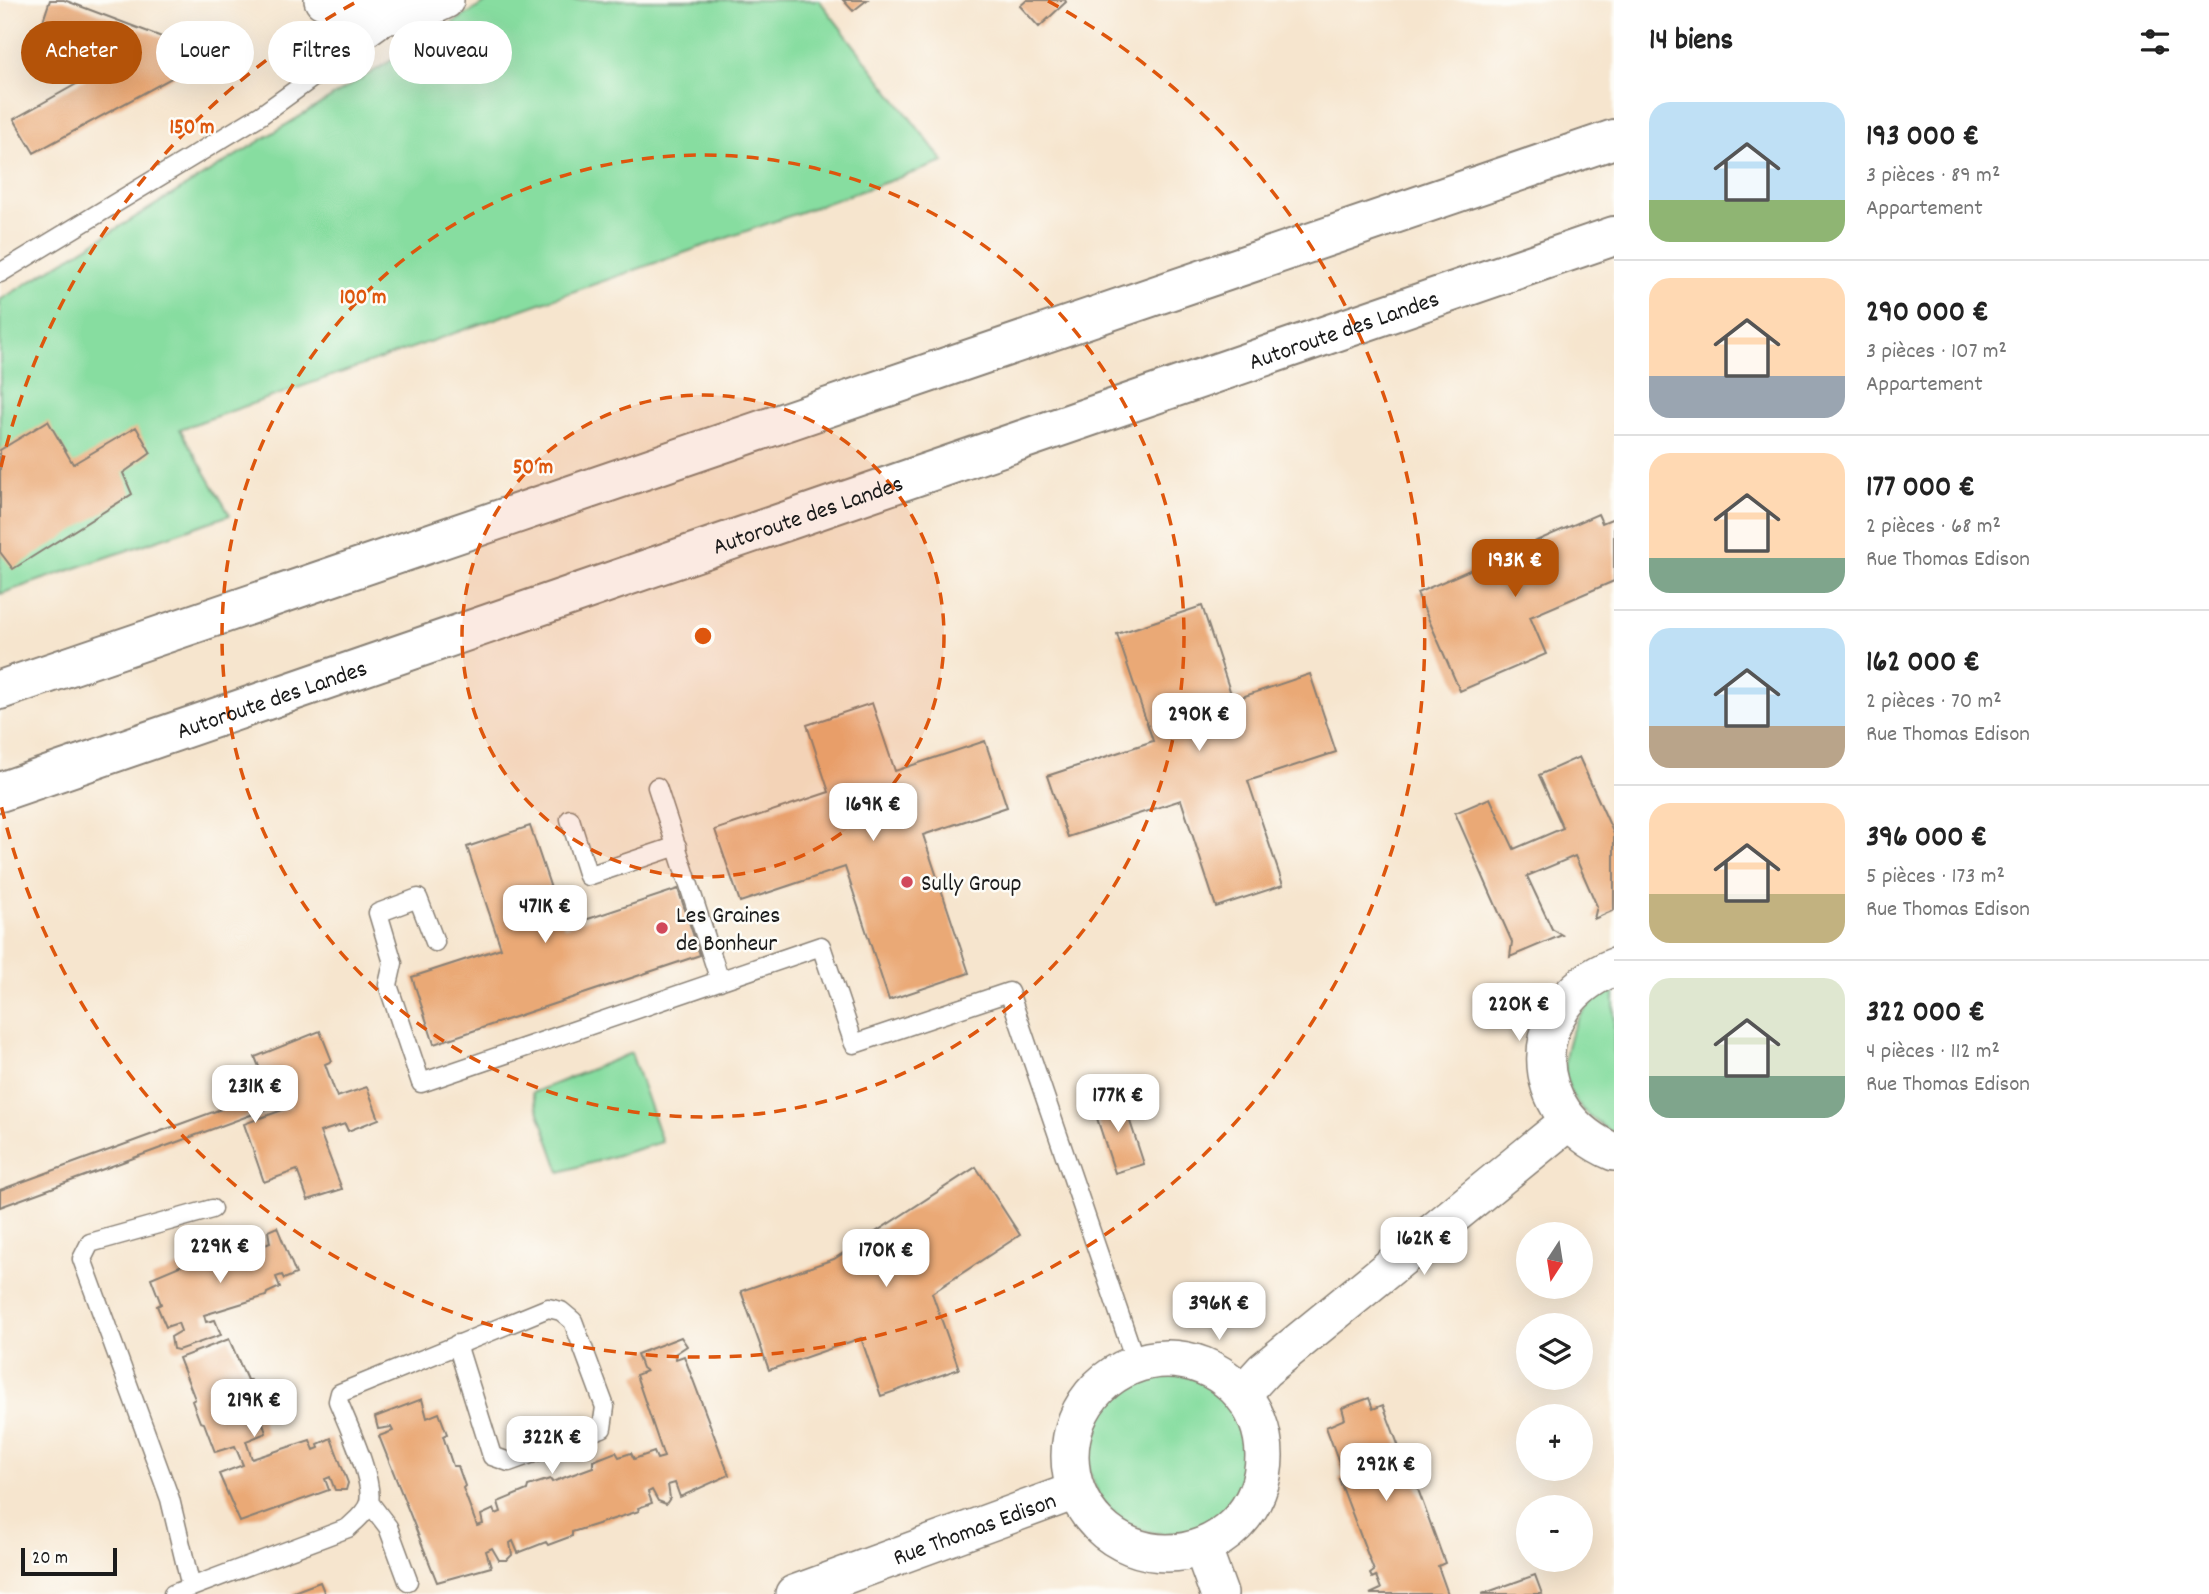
<!DOCTYPE html>
<html lang="fr">
<head>
<meta charset="utf-8">
<style>
  :root { --surface:#fff; --page:#f6f6f6; --text:#222; --muted:#767676; --line:#e0e0e0; --accent:#b45309 }
  body { margin:0; font-family:Dekko,sans-serif; background:var(--page); color:var(--text); height:100vh; display:flex; flex-direction:column; font-size:26px; white-space:nowrap }
  * { box-sizing:border-box; margin:0 }
  p { font-size:23px; color:var(--muted) }
  .icon { flex:none; width:38px; height:38px; fill:none; stroke:currentColor; stroke-width:2; stroke-linecap:round; stroke-linejoin:round }
  .map { position:relative; flex:1; overflow:hidden }
  .details { display:flex; flex-direction:column; background:var(--surface); width:595px }
  .details>* { flex:none }
  .hud { position:absolute; left:21px; top:21px; width:665px; height:63px; display:flex; gap:14px }
  .needle { width:46px; rotate:192deg }
  .tools { position:absolute; left:1516px; top:1222px; display:grid; gap:14px }
  .tools a { display:grid; place-items:center; width:77px; height:77px; border-radius:50%; background:var(--surface); box-shadow:0 7px 28px #0002; font-size:35px }
  .scale { position:absolute; left:21px; bottom:18px; width:96px; box-sizing:border-box; padding-left:7px; border:4px solid #1c1c1c; border-top:0; font-size:19px; line-height:24px; white-space:nowrap; color:#1c1c1c; -webkit-text-stroke:5px #fdfcf7; paint-order:stroke }
  .price { position:absolute; translate:-50% -60px; padding:0 16px; border-radius:14px; background:#fff; color:#222; font-size:23px; line-height:46px; filter:drop-shadow(0 2px 4px #0008) }
  .price::after { content:''; position:absolute; left:50%; top:42px; width:21px; height:16px; margin-left:-10px; background:inherit; clip-path:polygon(0 0,100% 0,50% 100%) }
  .price.on { background:var(--accent); color:#fff }
  ul { padding:0; list-style:none }
  li { display:flex; align-items:center; gap:21px; height:175px; padding:0 35px }
  li+li { border-top:2px solid var(--line) }
  li span { display:grid; place-items:center; flex:none; width:196px; height:140px; border-radius:21px; color:#555 }
  li>.icon { margin-inline-start:auto }
  span .icon { width:84px; height:84px; fill:#fffc; stroke-width:1 }
  li b { font-size:30px }
  h2 { display:flex; justify-content:space-between; align-items:center; height:84px; padding:0 35px; font-size:30px }
  .tag { padding:0 24px; border-radius:32px; background:var(--surface); box-shadow:0 7px 28px #0002; font-size:24px; line-height:63px }
  .tag.on { background:var(--accent); color:#fff }
  main { display:flex; flex:1; min-height:0 }
  .map>svg:first-child { display:block }
</style>
</head>
<body>
<main>
<div class="map">
<svg width="1614" height="1594" viewBox="0 0 1614 1594">
  <rect width="100%" height="100%" fill="#fdfcf7"/>
  <filter id="ink" filterUnits="userSpaceOnUse"><feTurbulence type="fractalNoise" baseFrequency=".0143" numOctaves="2"/><feDisplacementMap in="SourceGraphic" scale="14" xChannelSelector="R" yChannelSelector="G"/><feConvolveMatrix kernelMatrix="1 2 1 2 8 2 1 2 1" color-interpolation-filters="sRGB"/></filter>
  <filter id="wash" filterUnits="userSpaceOnUse"><feTurbulence type="fractalNoise" baseFrequency=".00686" numOctaves="4" result="noise"/><feDisplacementMap in="SourceGraphic" scale="28" xChannelSelector="R" yChannelSelector="G"/><feGaussianBlur stdDeviation="1.57" result="paint"/><feColorMatrix in="noise" values="0 0 0 0 0 0 0 0 0 0 0 0 0 0 0 0 0 1.4 0 .05"/><feComposite in="paint" operator="in"/></filter>
  <g filter="url(#wash)">
    <rect width="100%" height="100%" fill="#f6e5ce"/>
    <path fill="#87dda0" stroke="#527c5e" stroke-width="2" d="M 490,0 L 819,0 L 944,162 L 180,429 L 230,515 L 0,594 L 0,300 Z
      M 1614,988 L 1614,1135 C 1603,1126 1589,1118 1580,1107 C 1554,1077 1565,1028 1591,1003 C 1597,997 1607,992 1614,988 Z
      M 631,1053 L 662,1142 L 560,1172 L 532,1093 Z
      M1088 1454a80 80 0 1 1 160 0a80 80 0 1 1-160 0Z"/>
    <g id="blocks">
      <path fill="#eaa976" d="M 50,0 L 64,0 L 212,56 L 34,153 L 14,119 L 105,68 L 106,54 L 40,30 Z
        M 843,0 L 867,0 L 853,11 Z
        M 1027,0 L 1065,0 L 1066,2 L 1039,27 L 1020,6 Z
        M 48,421 L 73,464 L 136,427 L 151,453 L 123,473 L 132,494 L 13,569 L 0,552 L 0,450 Z
        M 1598,514 L 1602,523 L 1614,518 L 1614,581 L 1530,617 L 1546,654 L 1460,691 L 1417,593 Z
        M 1202,606 L 1233,700 L 1310,674 L 1336,752 L 1248,781 L 1283,885 L 1216,907 L 1181,800 L 1068,837 L 1047,776 L 1153,741 L 1117,634 Z
        M 872,703 L 895,771 L 985,741 L 1007,807 L 923,835 L 969,973 L 889,1000 L 845,867 L 740,902 L 715,830 L 829,792 L 807,725 Z
        M 1579,757 L 1614,834 L 1614,910 L 1594,919 L 1597,906 L 1575,856 L 1527,876 L 1552,929 L 1562,935 L 1510,957 L 1512,942 L 1455,813 L 1490,798 L 1514,849 L 1563,828 L 1539,775 Z
        M 530,826 L 564,927 L 678,889 L 700,955 L 434,1044 L 412,977 L 501,948 L 467,847 Z
        M 320,1031 L 332,1061 L 325,1064 L 337,1097 L 367,1087 L 379,1119 L 348,1131 L 345,1124 L 320,1132 L 342,1189 L 308,1200 L 297,1170 L 264,1182 L 244,1124 L 291,1107 L 289,1101 L 0,1207 L 0,1190 L 284,1086 L 282,1083 L 268,1089 L 255,1057 Z
        M 1121,1094 L 1144,1164 L 1115,1173 L 1092,1103 Z
        M 976,1167 L 1020,1235 L 932,1293 L 959,1369 L 881,1396 L 861,1338 L 769,1370 L 741,1291 L 834,1259 Z
        M 277,1227 L 296,1274 L 284,1279 L 282,1275 L 276,1277 L 280,1287 L 267,1293 L 266,1296 L 204,1315 L 206,1322 L 215,1320 L 221,1335 L 178,1350 L 173,1349 L 171,1337 L 181,1331 L 178,1323 L 166,1327 L 157,1306 L 161,1304 L 151,1278 L 246,1238 L 248,1241 L 262,1236 L 265,1245 L 270,1243 L 268,1231 Z
        M 681,1337 L 687,1346 L 675,1354 L 676,1359 L 684,1356 L 729,1475 L 680,1497 L 675,1483 L 668,1485 L 670,1498 L 666,1504 L 658,1501 L 652,1490 L 648,1492 L 652,1503 L 638,1508 L 639,1511 L 572,1532 L 572,1536 L 548,1545 L 546,1542 L 518,1553 L 513,1541 L 510,1543 L 512,1555 L 507,1560 L 499,1560 L 492,1548 L 486,1551 L 491,1567 L 437,1582 L 379,1436 L 393,1431 L 391,1427 L 378,1429 L 375,1417 L 422,1399 L 427,1418 L 439,1413 L 447,1434 L 443,1436 L 453,1466 L 458,1466 L 465,1486 L 463,1488 L 477,1526 L 483,1524 L 481,1515 L 494,1509 L 496,1514 L 501,1512 L 498,1502 L 527,1490 L 528,1486 L 550,1479 L 552,1482 L 593,1467 L 593,1461 L 616,1452 L 619,1457 L 631,1453 L 634,1459 L 654,1452 L 657,1459 L 664,1457 L 636,1375 L 646,1371 L 642,1368 L 637,1354 Z
        M 229,1339 L 247,1380 L 250,1380 L 266,1433 L 246,1441 L 252,1459 L 310,1440 L 314,1450 L 319,1448 L 318,1444 L 331,1438 L 348,1483 L 346,1490 L 335,1490 L 330,1477 L 325,1479 L 329,1490 L 240,1522 L 219,1474 L 243,1465 L 235,1446 L 215,1452 L 204,1423 L 200,1422 L 192,1401 L 195,1399 L 179,1358 Z
        M 1369,1398 L 1373,1409 L 1383,1405 L 1402,1455 L 1405,1454 L 1445,1563 L 1438,1566 L 1448,1594 L 1370,1594 L 1381,1589 L 1376,1576 L 1372,1578 L 1370,1574 L 1374,1571 L 1339,1479 L 1344,1476 L 1326,1427 L 1345,1419 L 1342,1408 Z
        M 1535,1575 L 1542,1594 L 1482,1594 Z
        M 320,1582 L 325,1594 L 288,1594 Z"/>
    </g>
  </g>
  <g filter="url(#ink)">
    <use href="#blocks" fill-opacity="0" stroke="#898075" stroke-width="2"/>
    <g fill="none" stroke-linecap="round" stroke-linejoin="round">
      <g stroke="#898075" stroke-width="21">
        <path id="lane" d="M 0,273 L 261,115 L 394,19
          M 657,787 L 720,981
          M 570,819 L 588,876 L 677,846
          M 435,942 L 418,898 L 378,913 L 393,963 L 388,985 L 421,1083 L 821,946 L 854,1044 L 1009,992 L 1136,1363
          M 369,1502 L 388,1527 L 408,1581
          M 191,1587 L 170,1499 L 82,1259 L 90,1243 L 212,1209
          M 173,1594 L 348,1528 C 355,1521 367,1512 369,1502 C 374,1480 347,1423 338,1401 L 340,1393 L 548,1308 L 561,1311 L 573,1321 L 605,1407 L 602,1428 L 509,1462 L 492,1456 L 457,1344"/>
      </g>
      <g stroke="#898075" stroke-width="40">
        <g id="street">
          <path d="M 323,0 C 365,19 404,21 445,0"/>
          <path d="M 1614,967 C 1522,1004 1524,1114 1614,1152"/>
          <circle cx="1167" cy="1456" r="97"/>
          <path d="M 1243,1393 L 1264,1370 L 1568,1122"/>
          <path d="M 1202,1547 L 1219,1594"/>
          <path id="s1" d="M 794,1594 L 1075,1491"/>
        </g>
      </g>
      <g stroke="#898075" stroke-width="42">
        <g id="highway">
          <path d="M 0,690 L 1614,139"/>
          <path id="s2" d="M 0,792 L 1614,236"/>
        </g>
      </g>
      <use href="#lane" stroke="#fff" stroke-width="18"/>
      <use href="#street" stroke="#fff" stroke-width="37"/>
      <use href="#highway" stroke="#fff" stroke-width="38"/>
    </g>
  </g>
  <circle cx="703" cy="636" r="241" fill="#de560d" fill-opacity=".12"/>
  <g fill="none" stroke="#de560d" stroke-width="3.5" stroke-dasharray="12 9">
    <circle cx="703" cy="636" r="241"/>
    <circle cx="703" cy="636" r="481"/>
    <path d="M1 467A722 722 0 0 1 358 1M1048 1A722 722 0 1 1 1 805"/>
  </g>
  <g fill="#d1495b" stroke="#fdfcf7" stroke-width="2.5">
    <circle cx="907" cy="882" r="7"/>
    <circle cx="662" cy="928" r="7"/>
  </g>
  <g text-anchor="middle" stroke-width="5" stroke-linejoin="round" paint-order="stroke">
    <g font-size="24" fill="#1c1c1c" stroke="#fdfcf7">
      <text dy="8" stroke="none"><textPath href="#s2" startOffset="1421">Autoroute des Landes</textPath></text>
      <text dy="8" stroke="none"><textPath href="#s2" startOffset="854">Autoroute des Landes</textPath></text>
      <text dy="8" stroke="none"><textPath href="#s2" startOffset="287">Autoroute des Landes</textPath></text>
      <text dy="8" stroke="none"><textPath href="#s1" startOffset="192">Rue Thomas Edison</textPath></text>
    </g>
    <g font-size="24" fill="#1c1c1c" stroke="#fdfcf7" text-anchor="start">
      <text x="921" y="890">Sully Group</text>
      <text x="676" y="922">Les Graines<tspan x="676" dy="28">de Bonheur</tspan></text>
    </g>
  </g>
  <circle cx="703" cy="636" r="10" fill="#de560d" stroke="#fdfcf7" stroke-width="3.5"/>
  <g font-size="21" text-anchor="middle" font-weight="bold" fill="#de560d" stroke="#fdfcf7" stroke-width="5" stroke-linejoin="round" paint-order="stroke">
    <text x="192" y="133">150 m</text>
    <text x="363" y="303">100 m</text>
    <text x="533" y="473">50 m</text>
  </g>
</svg>
<div class="tools">
<a><svg class="needle" viewBox="-14 -14 28 28"><path d="M0-13l5 13h-10z" fill="#e53935"/><path d="M0 13l5-13h-10z" fill="#767676"/></svg></a>
<a><svg class="icon" aria-label="layers" viewBox="0 0 24 24"><path d="M12 4l9 5-9 5-9-5zM3 14l9 5 9-5"/></svg></a>
<a>+</a>
<a>−</a>
</div>
<div class="scale">20 m</div>
<b class="price on" style="left:1515px;top:599px">193K €</b>
<b class="price" style="left:1199px;top:753px">290K €</b>
<b class="price" style="left:873px;top:843px">169K €</b>
<b class="price" style="left:545px;top:945px">471K €</b>
<b class="price" style="left:1519px;top:1043px">220K €</b>
<b class="price" style="left:255px;top:1125px">231K €</b>
<b class="price" style="left:1118px;top:1134px">177K €</b>
<b class="price" style="left:1424px;top:1277px">162K €</b>
<b class="price" style="left:220px;top:1285px">229K €</b>
<b class="price" style="left:886px;top:1289px">170K €</b>
<b class="price" style="left:1219px;top:1342px">396K €</b>
<b class="price" style="left:254px;top:1439px">219K €</b>
<b class="price" style="left:552px;top:1476px">322K €</b>
<b class="price" style="left:1386px;top:1503px">292K €</b>
<div class="hud">
<a class="tag on">Acheter</a>
<a class="tag">Louer</a>
<a class="tag">Filtres</a>
<a class="tag">Nouveau</a>
</div>
</div>
<section class="details">
<h2>14 biens<svg class="icon" aria-label="filters" viewBox="0 0 24 24"><path d="M4 7h16M4 17h16"/><circle cx="9" cy="7" r="2"/><circle cx="15" cy="17" r="2"/></svg></h2>
<ul>
<li><span style="background:linear-gradient(#bfe0f5 70%,#8fb573 0)"><svg class="icon" aria-label="home" viewBox="0 0 24 24"><path d="M3 11l9-7 9 7M6 9v11h12V9"/></svg></span><div><b>193 000 €</b><p>3 pièces · 89 m²</p><p>Appartement</p></div></li>
<li><span style="background:linear-gradient(#ffd9b3 70%,#9aa5b1 0)"><svg class="icon" aria-label="home" viewBox="0 0 24 24"><path d="M3 11l9-7 9 7M6 9v11h12V9"/></svg></span><div><b>290 000 €</b><p>3 pièces · 107 m²</p><p>Appartement</p></div></li>
<li><span style="background:linear-gradient(#ffd9b3 75%,#7fa58c 0)"><svg class="icon" aria-label="home" viewBox="0 0 24 24"><path d="M3 11l9-7 9 7M6 9v11h12V9"/></svg></span><div><b>177 000 €</b><p>2 pièces · 68 m²</p><p>Rue Thomas Edison</p></div></li>
<li><span style="background:linear-gradient(#bfe0f5 70%,#b9a48a 0)"><svg class="icon" aria-label="home" viewBox="0 0 24 24"><path d="M3 11l9-7 9 7M6 9v11h12V9"/></svg></span><div><b>162 000 €</b><p>2 pièces · 70 m²</p><p>Rue Thomas Edison</p></div></li>
<li><span style="background:linear-gradient(#ffd9b3 65%,#c2b280 0)"><svg class="icon" aria-label="home" viewBox="0 0 24 24"><path d="M3 11l9-7 9 7M6 9v11h12V9"/></svg></span><div><b>396 000 €</b><p>5 pièces · 173 m²</p><p>Rue Thomas Edison</p></div></li>
<li><span style="background:linear-gradient(#dfe7d0 70%,#7fa58c 0)"><svg class="icon" aria-label="home" viewBox="0 0 24 24"><path d="M3 11l9-7 9 7M6 9v11h12V9"/></svg></span><div><b>322 000 €</b><p>4 pièces · 112 m²</p><p>Rue Thomas Edison</p></div></li>
</ul>
</section>
</main>
</body>
</html>
